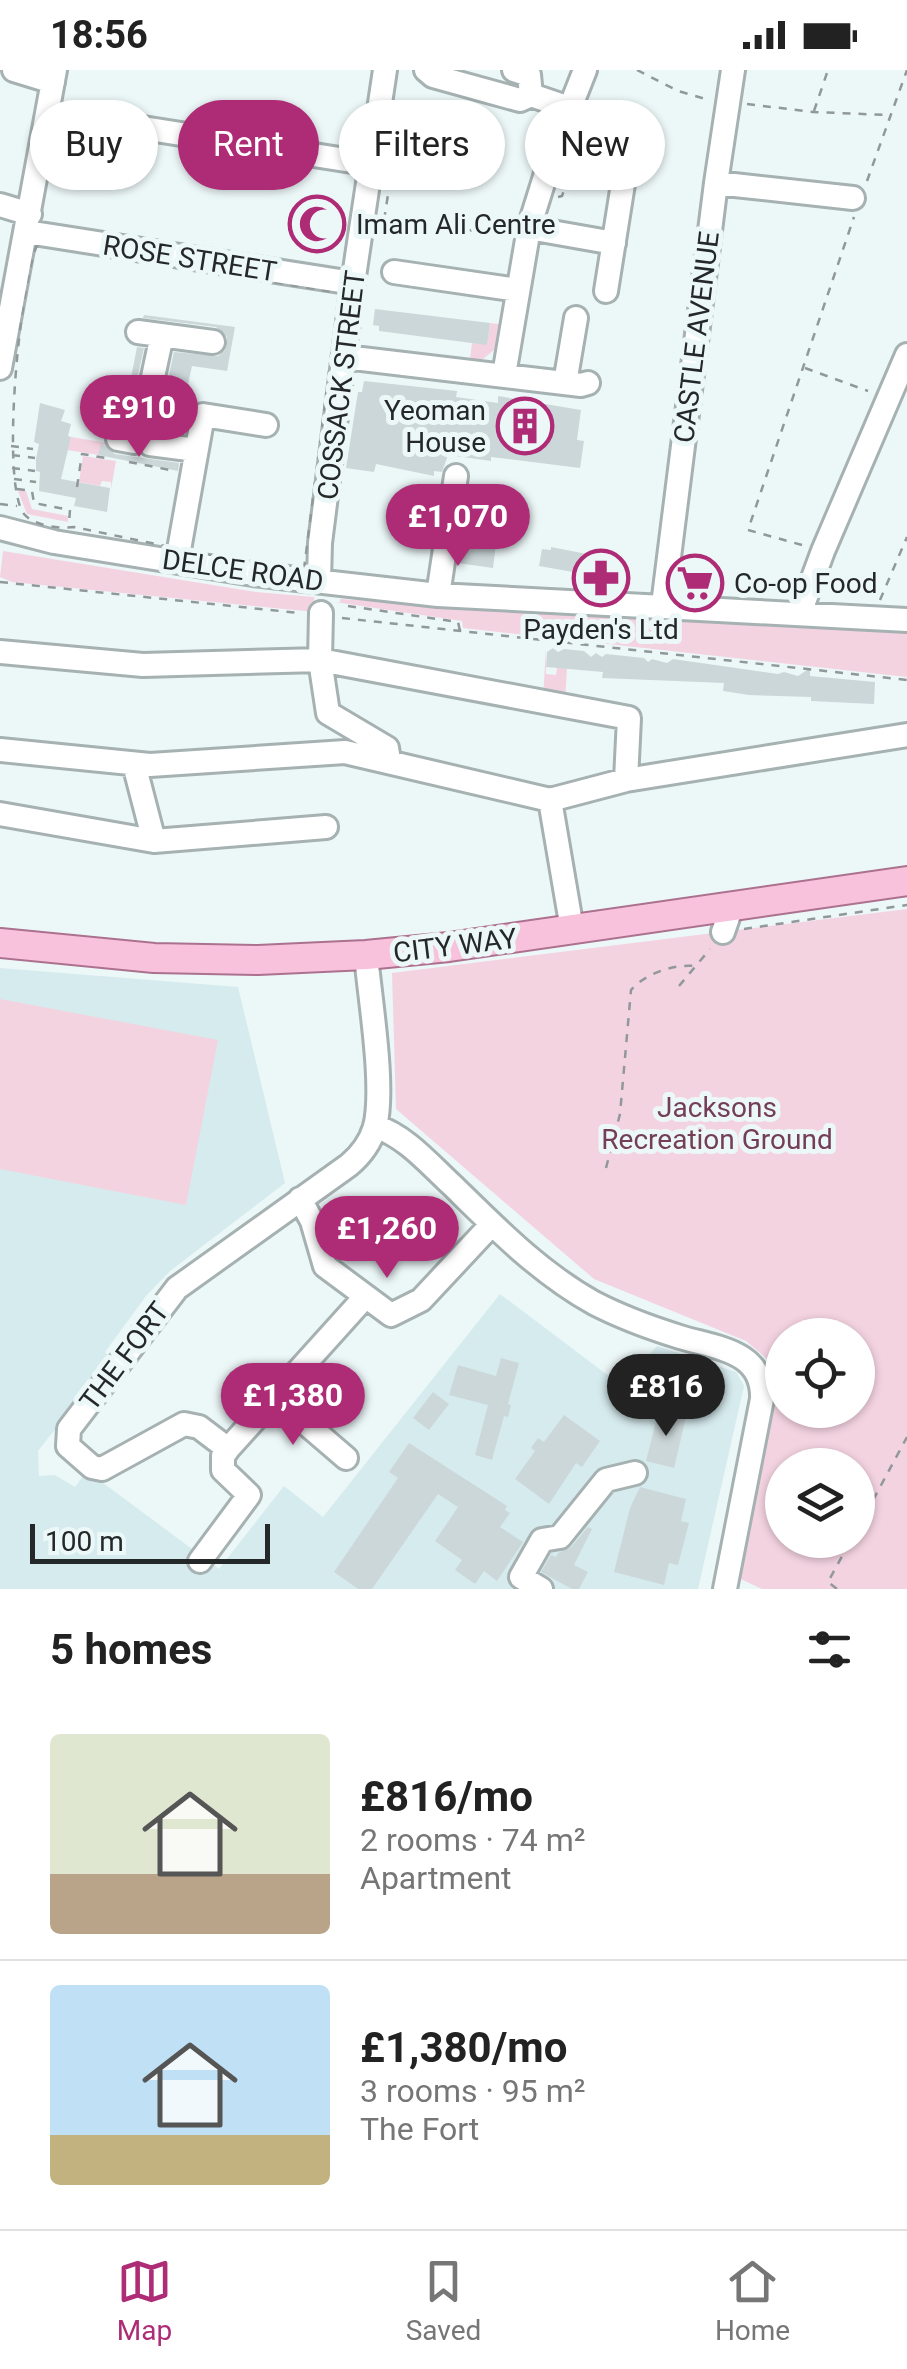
<!DOCTYPE html>
<html lang="en">
<head>
<meta charset="utf-8">
<style>
  :root { --surface:#fff; --page:#f6f6f6; --text:#222; --muted:#767676; --line:#e0e0e0; --accent:#ae2b76 }
  body { margin:0; font-family:Roboto,sans-serif; background:var(--page); color:var(--text); height:100vh; display:flex; flex-direction:column; font-size:38px; white-space:nowrap }
  * { box-sizing:border-box; margin:0 }
  p { font-size:32px; color:var(--muted) }
  .icon { flex:none; width:55px; height:55px; fill:none; stroke:currentColor; stroke-width:2; stroke-linecap:round; stroke-linejoin:round }
  .map { position:relative; height:1519px; overflow:hidden }
  .sheet { display:flex; flex-direction:column; background:var(--surface); flex:1 }
  .sheet>* { flex:none }
  .top-card { position:absolute; left:30px; top:30px; width:848px; height:90px; display:flex; gap:20px }
  .controls { position:absolute; left:765px; top:1248px; display:grid; gap:20px }
  .controls a { display:grid; place-items:center; width:110px; height:110px; border-radius:50%; background:var(--surface); box-shadow:0 2px 8px #0004; font-size:50px }
  .scale { position:absolute; left:30px; bottom:25px; width:240px; box-sizing:border-box; padding-left:10px; border:5px solid #242829; border-top:0; font-size:28px; line-height:35px; white-space:nowrap; color:#242829; -webkit-text-stroke:8px #ecf7f8; paint-order:stroke }
  .price { position:absolute; translate:-50% -85px; padding:0 22px; border-radius:35px; background:var(--accent); color:#fff; font-size:32px; line-height:65px; filter:drop-shadow(0 2px 5px #0008) }
  .price::after { content:''; position:absolute; left:50%; top:60px; width:30px; height:22px; margin-left:-15px; background:inherit; clip-path:polygon(0 0,100% 0,50% 100%) }
  .price.active { background:#222; color:#fff }
  ul { padding:0; list-style:none }
  li { display:flex; align-items:center; gap:30px; height:250px; padding:0 50px }
  li+li { border-top:2px solid var(--line) }
  li span { display:grid; place-items:center; flex:none; width:280px; height:200px; border-radius:10px; color:#555 }
  li>.icon { margin-inline-start:auto }
  span .icon { width:120px; height:120px; fill:#fffc; stroke-width:1 }
  li b { font-size:42px }
  h2 { display:flex; justify-content:space-between; align-items:center; height:120px; padding:0 50px; font-size:42px }
  .pill { padding:0 35px; border-radius:45px; background:var(--surface); box-shadow:0 2px 8px #0004; font-size:35px; line-height:90px }
  .pill.active { background:var(--accent); color:#fff }
  .status { display:flex; justify-content:space-between; align-items:center; height:70px; padding:0 50px; background:var(--surface); direction:ltr }
  .status svg { height:28px; fill:currentColor }
  .menu { display:flex; justify-content:space-around; align-items:center; height:140px; border-top:2px solid var(--line); background:var(--surface); font-size:28px; color:var(--muted) }
  .menu a { display:grid; justify-items:center; gap:5px }
  .menu .active { color:var(--accent) }
  .map>svg:first-child { display:block }
</style>
</head>
<body>
<div class="status"><b>18:56</b><svg viewBox="0 0 49 12"><path d="M0 12V9h3v3zM5 12V6h3v6zM10 12V3h3v9zM15 12V0h3v12zM26 1h20v11H26zM47 4h2v5h-2z"/></svg></div>
<div class="map">
<svg width="907" height="1519" viewBox="0 0 907 1519">
  <rect width="100%" height="100%" fill="#ecf7f8"/>
  <path fill="#d6ebee" d="M 0,898 L 238,917 L 285,1113 L 170,1201 L 146,1226 L 105,1282 L 111,1288 L 38,1381 L 39,1406 L 55,1405 L 75,1417 L 87,1401 L 219,1499 L 284,1416 L 323,1447 L 500,1224 L 622,1316 L 657,1276 L 736,1302 L 744,1316 L 698,1519 L 0,1519 Z"/>
  <path fill="#f4d3e1" fill-rule="evenodd" d="M 490,253 L 499,254 L 494,280 L 483,289 L 470,289 L 472,273 L 487,274 Z
    M 71,367 L 114,374 L 112,387 L 67,380 Z
    M 83,386 L 116,391 L 111,419 L 111,412 L 102,411 L 100,416 L 79,412 Z
    M 18,421 L 26,421 L 32,439 L 68,446 L 68,452 L 27,444 Z
    M 3,481 L 256,522 L 314,527 L 315,542 L 12,512 L 0,507 Z
    M 340,529 L 907,563 L 907,607 L 463,558 L 462,551 L 335,532 L 340,532 Z
    M 546,579 L 546,604 L 556,605 L 557,598 L 567,598 L 565,632 L 543,628 Z
    M 907,839 L 907,1519 L 762,1519 L 734,1506 L 774,1319 L 768,1290 L 746,1271 L 594,1209 L 396,1039 L 392,903 ZM 782,1265 L 858,1265 L 858,1340 L 782,1340 ZM 782,1395 L 858,1395 L 858,1470 L 782,1470 Z
    M 0,929 L 218,970 L 186,1135 L 0,1099 Z"/>
  <path fill="#ccd7d9" d="M 375,239 L 490,253 L 487,275 L 379,261 L 379,256 L 373,255 Z
    M 144,245 L 235,257 L 227,301 L 192,296 L 180,351 L 186,353 L 184,363 L 157,358 L 174,282 L 218,286 L 225,280 L 227,267 L 216,257 L 143,248 Z
    M 137,277 L 144,278 L 127,355 L 122,354 Z
    M 364,311 L 457,321 L 456,327 L 498,333 L 498,326 L 581,340 L 577,370 L 584,371 L 580,398 L 491,387 L 491,391 L 448,385 L 442,402 L 434,401 L 434,406 L 376,394 L 374,402 L 346,398 L 358,322 L 362,322 Z
    M 40,333 L 65,340 L 61,351 L 71,354 L 68,366 L 71,367 L 61,409 L 110,418 L 107,442 L 74,436 L 76,428 L 39,421 L 40,402 L 36,401 L 36,389 L 39,374 L 34,372 Z
    M 101,373 L 115,384 L 179,393 L 178,401 L 98,385 Z
    M 467,430 L 498,435 L 492,474 L 496,474 L 493,498 L 458,493 Z
    M 551,477 L 587,484 L 585,501 L 574,500 L 573,502 L 539,496 L 542,479 L 551,480 Z
    M 553,578 L 558,582 L 564,579 L 584,581 L 591,587 L 596,583 L 602,587 L 606,584 L 644,588 L 648,592 L 652,589 L 667,593 L 673,589 L 778,604 L 784,602 L 798,606 L 810,598 L 810,606 L 875,612 L 874,634 L 811,631 L 811,627 L 749,625 L 723,621 L 724,613 L 602,608 L 603,602 L 546,597 L 547,582 Z
    M 501,1288 L 519,1293 L 508,1334 L 511,1335 L 508,1347 L 504,1346 L 492,1390 L 475,1385 L 488,1335 L 449,1325 L 458,1295 L 496,1306 Z
    M 433,1322 L 449,1334 L 429,1360 L 413,1348 Z
    M 659,1340 L 686,1347 L 674,1398 L 646,1391 Z
    M 564,1345 L 600,1371 L 582,1397 L 576,1393 L 549,1434 L 515,1409 L 535,1381 L 531,1378 L 538,1368 L 544,1372 Z
    M 409,1373 L 507,1436 L 505,1440 L 510,1443 L 500,1457 L 523,1472 L 497,1511 L 484,1501 L 475,1514 L 455,1500 L 462,1490 L 435,1471 L 458,1437 L 438,1424 L 372,1519 L 358,1519 L 334,1502 L 398,1408 L 389,1402 Z
    M 640,1417 L 686,1429 L 681,1451 L 689,1453 L 678,1495 L 669,1493 L 664,1515 L 614,1502 L 630,1438 Z
    M 588,1457 L 592,1459 L 574,1495 L 588,1502 L 579,1519 L 572,1519 L 541,1502 L 551,1485 L 556,1487 L 558,1483 L 571,1477 Z"/>
  <g fill="none" stroke-linecap="round" stroke-linejoin="round">
    <g stroke="#a6b1b2" stroke-width="28">
      <path id="minor" d="M 14,0 L 53,12
        M 426,0 L 433,6 L 520,30 L 531,25 L 569,38
        M 514,0 L 529,5 L 531,25
        M 48,43 L 371,94
        M 716,113 L 853,128
        M 0,135 L 30,144
        M 529,158 L 614,173
        M 27,162 L 353,213
        M 394,202 L 517,220
        M 606,221 L 626,95
        M 138,262 L 213,272
        M 162,265 L 141,363 L 150,374 L 196,380
        M 345,287 L 581,315 L 588,313
        M 0,298 L 55,0
        M 504,305 L 529,158 L 553,81 L 585,0
        M 565,313 L 576,248
        M 118,369 L 134,372 L 145,369
        M 0,458 L 54,472 L 253,504 L 438,525 L 907,550
        M 177,491 L 203,345 L 266,355
        M 319,511 L 320,473 L 353,213 L 385,0
        M 438,525 L 456,406
        M 663,535 L 716,113 L 733,0
        M 321,543 L 320,590 L 328,643 L 387,678 L 389,690
        M 800,543 L 823,481 L 907,285
        M 0,582 L 143,595 L 320,590 L 629,648 L 626,710
        M 0,680 L 150,695 L 345,682 L 550,730 L 572,859
        M 134,694 L 154,771
        M 550,730 L 626,710 L 907,665
        M 0,744 L 154,771 L 326,757
        M 723,862 L 732,836
        M 375,1056 C 407,1067 429,1094 453,1116 C 497,1159 540,1203 594,1233 C 621,1247 651,1258 680,1267 C 715,1278 764,1280 762,1329 L 725,1519
        M 300,1129 L 312,1151 L 325,1196 L 391,1245 L 421,1230 L 492,1154
        M 365,1227 L 228,1379 L 199,1357 L 184,1354 L 102,1399 L 92,1397 L 68,1376 L 69,1359 L 177,1218 L 349,1095 C 361,1085 370,1073 375,1057 C 385,1017 370,930 366,885
        M 275,1327 L 346,1388
        M 200,1491 L 249,1425 L 223,1400 L 223,1386 L 228,1379
        M 541,1519 L 521,1507 L 542,1470 L 560,1467 L 606,1410 L 635,1403"/>
    </g>
    <g stroke="#ab718e" stroke-width="32">
      <path id="major" d="M 0,873 L 154,888 L 258,890 L 366,885 L 449,877 L 907,811"/>
    </g>
    <path stroke="#909899" stroke-width="2.5" stroke-dasharray="8 8" stroke-linecap="butt" d="M 637,0 L 678,21 L 709,30
      M 747,34 L 813,42 L 888,45
      M 814,41 L 828,0
      M 867,111 L 907,0
      M 558,127 L 562,126 L 590,48 L 588,44
      M 384,150 L 399,55 L 397,52
      M 387,150 L 508,165
      M 38,173 L 339,223 L 304,499 L 248,493 L 74,457 C 60,459 34,456 24,444 C 0,413 20,209 38,173 Z
      M 805,298 L 868,321
      M 11,376 L 33,379
      M 12,385 L 35,388
      M 129,392 L 170,400
      M 12,398 L 35,401
      M 14,409 L 36,412
      M 77,417 L 82,384 L 112,389
      M 17,419 L 32,421 L 34,433 L 70,440 L 69,453
      M 0,434 L 17,436
      M 802,475 L 748,460 L 854,147
      M 0,512 L 299,543
      M 880,530 L 907,467
      M 348,536 L 458,552 L 460,561
      M 342,548 L 907,610
      M 744,859 L 907,835
      M 679,916 L 710,879
      M 606,1098 L 620,1044 L 631,920 C 645,904 673,894 694,896
      M 858,1458 L 907,1367
      M 837,1519 L 828,1512 L 851,1470"/>
    <use href="#minor" stroke="#fff" stroke-width="22"/>
    <use href="#major" stroke="#f8c2dc" stroke-width="28"/>
  </g>
  <defs>
    <g id="mosque-ring" transform="scale(2.875)"><circle r="9.5" fill="#ecf7f8" stroke="#ae2b76" stroke-width="1.5"/><path d="M3.5-4.9A6 6 0 1 0 3.5 4.9A5 5 0 1 1 3.5-4.9Z" fill="#ae2b76"/></g>
    <g id="building-ring" transform="scale(2.875)"><circle r="9.5" fill="#ecf7f8" stroke="#ae2b76" stroke-width="1.5"/><path d="M-4-6H4V6H1V3H-1V6H-4ZM-2.5-4.3h1.7v1.8h-1.7ZM.8-4.3h1.7v1.8H.8ZM-2.5-1h1.7V.8h-1.7ZM.8-1h1.7V.8H.8Z" fill="#ae2b76"/></g>
    <g id="pharmacy-ring" transform="scale(2.875)"><circle r="9.5" fill="#ecf7f8" stroke="#ae2b76" stroke-width="1.5"/><path d="M-2-6h4v4h4v4h-4v4h-4v-4h-4v-4h4Z" fill="#ae2b76"/></g>
    <g id="supermarket-ring" transform="scale(2.875)"><circle r="9.5" fill="#ecf7f8" stroke="#ae2b76" stroke-width="1.5"/><path d="M-6-5.5h2.5l.6 2H6L4.5 2H-2.5L-4.4-4H-6ZM-1.5 3.2a1.3 1.3 0 1 0 .1 0ZM3 3.2a1.3 1.3 0 1 0 .1 0Z" fill="#ae2b76"/></g>
  </defs>
  <g fill-rule="evenodd">
    <use href="#mosque-ring" x="317" y="154"/>
    <use href="#building-ring" x="525" y="356"/>
    <use href="#pharmacy-ring" x="601" y="508"/>
    <use href="#supermarket-ring" x="695" y="513"/>
  </g>
  <g text-anchor="middle" stroke-width="10" stroke-linejoin="round" paint-order="stroke">
    <g font-size="28" fill="#242829" stroke="#ecf7f8" text-anchor="start">
      <text x="356" y="164">Imam Ali Centre</text>
      <text x="486" y="350" text-anchor="end">Yeoman<tspan x="486" dy="32">House</tspan></text>
      <text x="734" y="523">Co-op Food</text>
      <text x="601" y="569" text-anchor="middle">Payden's Ltd</text>
    </g>
    <g font-size="28" fill="#242829" stroke="#ecf7f8">
      <text transform="translate(190 188) rotate(9)" y="10">ROSE STREET</text>
      <text transform="translate(696 267) rotate(-83)" y="10">CASTLE AVENUE</text>
      <text transform="translate(341 315) rotate(-83)" y="10">COSSACK STREET</text>
      <text transform="translate(243 500) rotate(8)" y="10">DELCE ROAD</text>
      <text transform="translate(455 875) rotate(-7)" y="10">CITY WAY</text>
      <text transform="translate(124 1286) rotate(-53)" y="10">THE FORT</text>
    </g>
    <g font-size="28" fill="#743e58" stroke="#ecf7f8">
      <text x="717" y="1047">Jacksons<tspan x="717" dy="32">Recreation Ground</tspan></text>
    </g>
  </g>
</svg>
<div class="controls">
<a><svg class="icon" aria-label="locate" viewBox="0 0 24 24"><circle cx="12" cy="12" r="6"/><path d="M12 2v4M12 18v4M2 12h4M18 12h4"/></svg></a>
<a><svg class="icon" aria-label="layers" viewBox="0 0 24 24"><path d="M12 4l9 5-9 5-9-5zM3 14l9 5 9-5"/></svg></a>
</div>
<div class="scale">100 m</div>
<b class="price" style="left:139px;top:390px">£910</b>
<b class="price" style="left:458px;top:499px">£1,070</b>
<b class="price" style="left:387px;top:1211px">£1,260</b>
<b class="price active" style="left:666px;top:1369px">£816</b>
<b class="price" style="left:293px;top:1378px">£1,380</b>
<div class="top-card">
<a class="pill">Buy</a>
<a class="pill active">Rent</a>
<a class="pill">Filters</a>
<a class="pill">New</a>
</div>
</div>
<section class="sheet">
<h2>5 homes<svg class="icon" aria-label="filters" viewBox="0 0 24 24"><path d="M4 7h16M4 17h16"/><circle cx="9" cy="7" r="2"/><circle cx="15" cy="17" r="2"/></svg></h2>
<ul>
<li><span style="background:linear-gradient(#dfe7d0 70%,#b9a48a 0)"><svg class="icon" aria-label="home" viewBox="0 0 24 24"><path d="M3 11l9-7 9 7M6 9v11h12V9"/></svg></span><div><b>£816/mo</b><p>2 rooms · 74 m²</p><p>Apartment</p></div></li>
<li><span style="background:linear-gradient(#bfe0f5 75%,#c2b280 0)"><svg class="icon" aria-label="home" viewBox="0 0 24 24"><path d="M3 11l9-7 9 7M6 9v11h12V9"/></svg></span><div><b>£1,380/mo</b><p>3 rooms · 95 m²</p><p>The Fort</p></div></li>
</ul>
</section>
<nav class="menu">
<a class="active"><svg class="icon" aria-label="map" viewBox="0 0 24 24"><path d="M3 6l6-2 6 2 6-2v14l-6 2-6-2-6 2zM9 4v14M15 6v14"/></svg>Map</a>
<a><svg class="icon" aria-label="saved" viewBox="0 0 24 24"><path d="M7 4h10v16l-5-4-5 4z"/></svg>Saved</a>
<a><svg class="icon" aria-label="home" viewBox="0 0 24 24"><path d="M3 11l9-7 9 7M6 9v11h12V9"/></svg>Home</a>
</nav>
</body>
</html>
